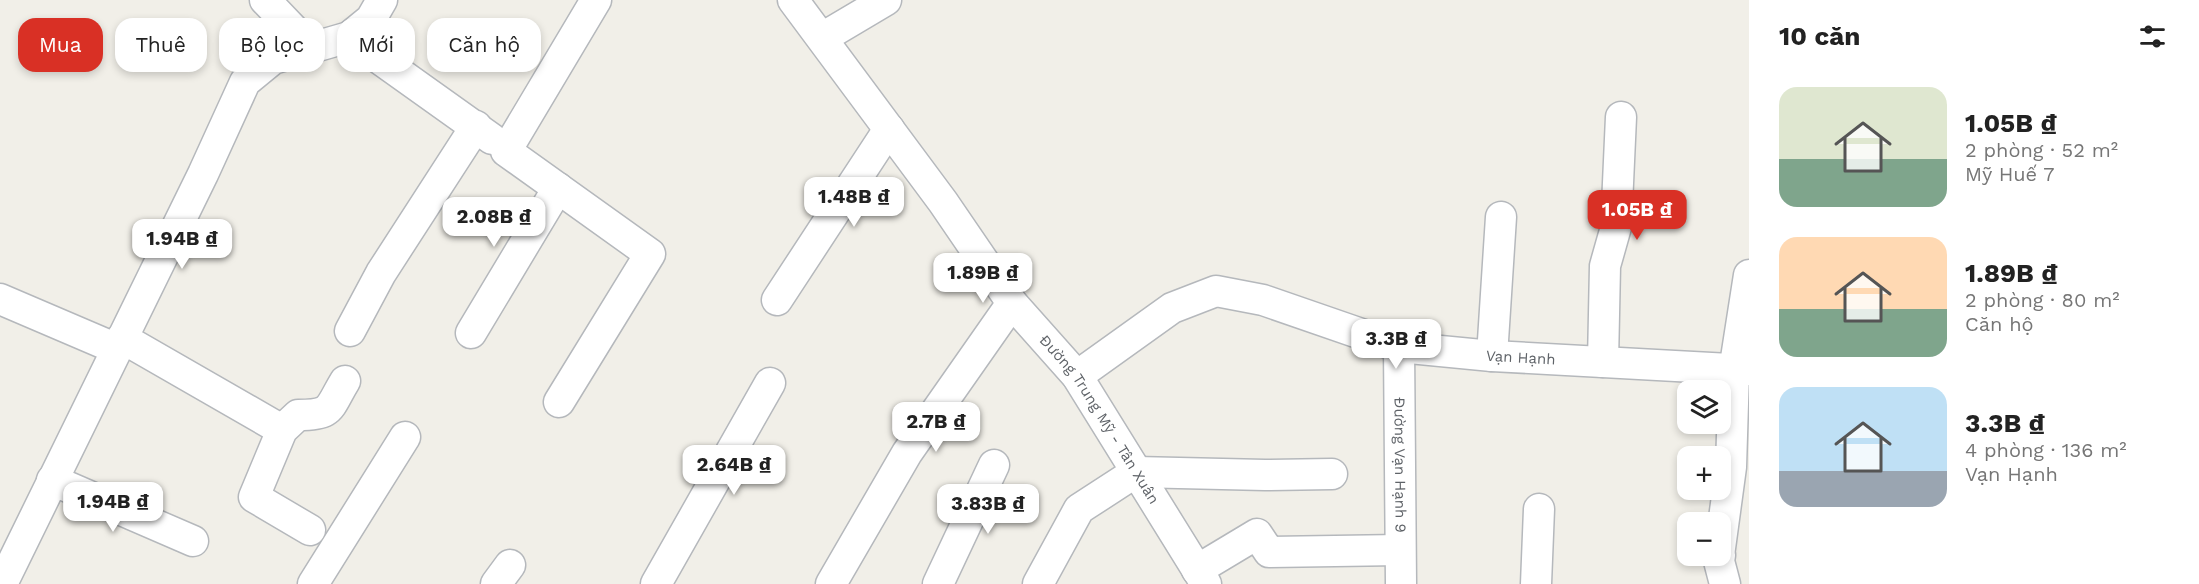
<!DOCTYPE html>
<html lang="vi">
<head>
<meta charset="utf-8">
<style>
  :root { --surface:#fff; --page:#f2f2f2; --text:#222; --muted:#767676; --accent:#d93025 }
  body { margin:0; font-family:"Work Sans",sans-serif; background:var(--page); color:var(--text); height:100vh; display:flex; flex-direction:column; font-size:22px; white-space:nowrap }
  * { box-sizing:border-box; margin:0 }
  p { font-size:20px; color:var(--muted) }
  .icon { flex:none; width:33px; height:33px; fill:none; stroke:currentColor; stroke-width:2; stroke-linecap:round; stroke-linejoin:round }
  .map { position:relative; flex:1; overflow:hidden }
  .panel { display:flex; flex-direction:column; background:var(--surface); width:450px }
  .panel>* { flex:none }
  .guide { position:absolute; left:18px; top:18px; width:570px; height:54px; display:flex; gap:12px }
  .fabs { position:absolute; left:1677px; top:380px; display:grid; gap:12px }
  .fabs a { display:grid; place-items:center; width:54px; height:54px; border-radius:12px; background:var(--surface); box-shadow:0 3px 9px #0003; font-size:30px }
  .price { position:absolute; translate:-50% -51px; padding:0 14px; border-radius:12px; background:#fff; color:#222; font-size:20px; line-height:39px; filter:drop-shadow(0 2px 3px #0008) }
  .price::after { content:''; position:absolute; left:50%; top:36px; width:18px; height:14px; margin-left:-9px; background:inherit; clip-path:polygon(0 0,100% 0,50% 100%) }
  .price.active { background:var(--accent); color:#fff }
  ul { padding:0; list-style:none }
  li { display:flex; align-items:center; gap:18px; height:150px; padding:0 30px }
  li span { display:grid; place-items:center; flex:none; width:168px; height:120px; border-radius:18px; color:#555 }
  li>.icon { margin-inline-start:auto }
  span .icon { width:72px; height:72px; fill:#fffc; stroke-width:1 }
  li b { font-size:26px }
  h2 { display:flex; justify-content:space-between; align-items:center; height:72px; padding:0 30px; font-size:26px }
  .chip { padding:0 21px; border-radius:18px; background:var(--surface); box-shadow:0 3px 9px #0003; font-size:21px; line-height:54px }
  .chip.active { background:var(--accent); color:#fff }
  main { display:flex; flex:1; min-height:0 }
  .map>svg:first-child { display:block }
</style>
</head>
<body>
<main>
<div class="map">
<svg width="1749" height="584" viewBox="0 0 1749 584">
  <rect width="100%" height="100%" fill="#f1efe8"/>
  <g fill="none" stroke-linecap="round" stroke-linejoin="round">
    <g stroke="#b5b8bc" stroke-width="33">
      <g id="minor">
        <path d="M 265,0 L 310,47"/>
        <path id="s1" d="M 793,0 L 943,202 L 1012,303 L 1077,376 L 1206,584"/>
        <path d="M 349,37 L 492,139"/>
        <path d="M 822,38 L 886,0"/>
        <path d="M 0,299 L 117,349"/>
        <path d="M 777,300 L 889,129"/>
        <path d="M 350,331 L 381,273 L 476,126"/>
        <path d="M 471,333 L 558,188"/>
        <path d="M 122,338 L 282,430"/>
        <path id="s2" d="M 1399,347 L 1401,584"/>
        <path d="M 1492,356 L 1501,217"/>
        <path d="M 1603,362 L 1605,266 L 1616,227 L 1621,117"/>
        <path id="s3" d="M 1077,376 L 1172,308 L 1216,291 L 1263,300 L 1399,347 L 1492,356 L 1749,370"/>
        <path d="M 559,402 L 650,254 L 506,151 L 596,0"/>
        <path d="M 52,480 L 193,541"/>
        <path d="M 310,530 L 254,497 L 282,430 L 298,415 C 333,415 328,409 345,381"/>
        <path d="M 1720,548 L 1731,467 L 1734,371 L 1749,275"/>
        <path d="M 1720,555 L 1719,561 L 1725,584"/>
        <path d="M 1197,570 L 1257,534 L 1269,552 L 1400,550"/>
        <path d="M 2,584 L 203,174 L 245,82 L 273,59 L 349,37 L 371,19 L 382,0"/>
        <path d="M 313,584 L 405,437"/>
        <path d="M 496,584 L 510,565"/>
        <path d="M 656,584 L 770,383"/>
        <path d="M 831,584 L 907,453 L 1012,303"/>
        <path d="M 938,584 L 994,465"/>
        <path d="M 1038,584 L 1079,509 L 1136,472 L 1265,475 L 1332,474"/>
        <path d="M 1536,584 L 1539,509"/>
      </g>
    </g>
    <use href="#minor" stroke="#fff" stroke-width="30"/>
  </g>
  <g text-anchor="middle" stroke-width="6" stroke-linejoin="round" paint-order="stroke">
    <g font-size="15" fill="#5f6368" stroke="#fff">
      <text dy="5" stroke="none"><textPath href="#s3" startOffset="478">Vạn Hạnh</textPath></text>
      <text dy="5" stroke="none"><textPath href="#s1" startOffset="520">Đường Trung Mỹ - Tân Xuân</textPath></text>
      <text dy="5" stroke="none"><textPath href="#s2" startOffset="118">Đường Vạn Hạnh 9</textPath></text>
    </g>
  </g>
</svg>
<div class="fabs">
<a><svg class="icon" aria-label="layers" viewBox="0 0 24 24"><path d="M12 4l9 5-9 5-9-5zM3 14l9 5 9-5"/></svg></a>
<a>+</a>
<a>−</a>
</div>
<b class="price" style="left:854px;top:228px">1.48B ₫</b>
<b class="price active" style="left:1637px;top:241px">1.05B ₫</b>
<b class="price" style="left:494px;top:248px">2.08B ₫</b>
<b class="price" style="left:182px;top:270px">1.94B ₫</b>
<b class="price" style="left:983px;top:304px">1.89B ₫</b>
<b class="price" style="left:1396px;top:370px">3.3B ₫</b>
<b class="price" style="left:936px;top:453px">2.7B ₫</b>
<b class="price" style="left:734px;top:496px">2.64B ₫</b>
<b class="price" style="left:113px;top:533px">1.94B ₫</b>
<b class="price" style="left:988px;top:535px">3.83B ₫</b>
<div class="guide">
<a class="chip active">Mua</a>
<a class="chip">Thuê</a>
<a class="chip">Bộ lọc</a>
<a class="chip">Mới</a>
<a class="chip">Căn hộ</a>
</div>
</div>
<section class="panel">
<h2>10 căn<svg class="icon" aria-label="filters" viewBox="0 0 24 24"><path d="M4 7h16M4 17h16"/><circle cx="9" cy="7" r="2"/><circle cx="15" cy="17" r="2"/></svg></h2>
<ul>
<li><span style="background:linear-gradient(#dfe7d0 60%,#7fa58c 0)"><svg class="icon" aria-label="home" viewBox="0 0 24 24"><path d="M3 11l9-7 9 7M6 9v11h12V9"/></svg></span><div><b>1.05B ₫</b><p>2 phòng · 52 m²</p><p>Mỹ Huế 7</p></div></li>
<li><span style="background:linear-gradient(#ffd9b3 60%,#7fa58c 0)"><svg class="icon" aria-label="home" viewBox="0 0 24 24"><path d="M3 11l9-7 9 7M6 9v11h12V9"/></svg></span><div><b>1.89B ₫</b><p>2 phòng · 80 m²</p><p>Căn hộ</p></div></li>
<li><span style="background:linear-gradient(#bfe0f5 70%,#9aa5b1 0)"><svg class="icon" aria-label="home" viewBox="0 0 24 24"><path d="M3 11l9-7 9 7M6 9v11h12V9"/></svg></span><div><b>3.3B ₫</b><p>4 phòng · 136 m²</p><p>Vạn Hạnh</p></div></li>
</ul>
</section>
</main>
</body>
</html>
